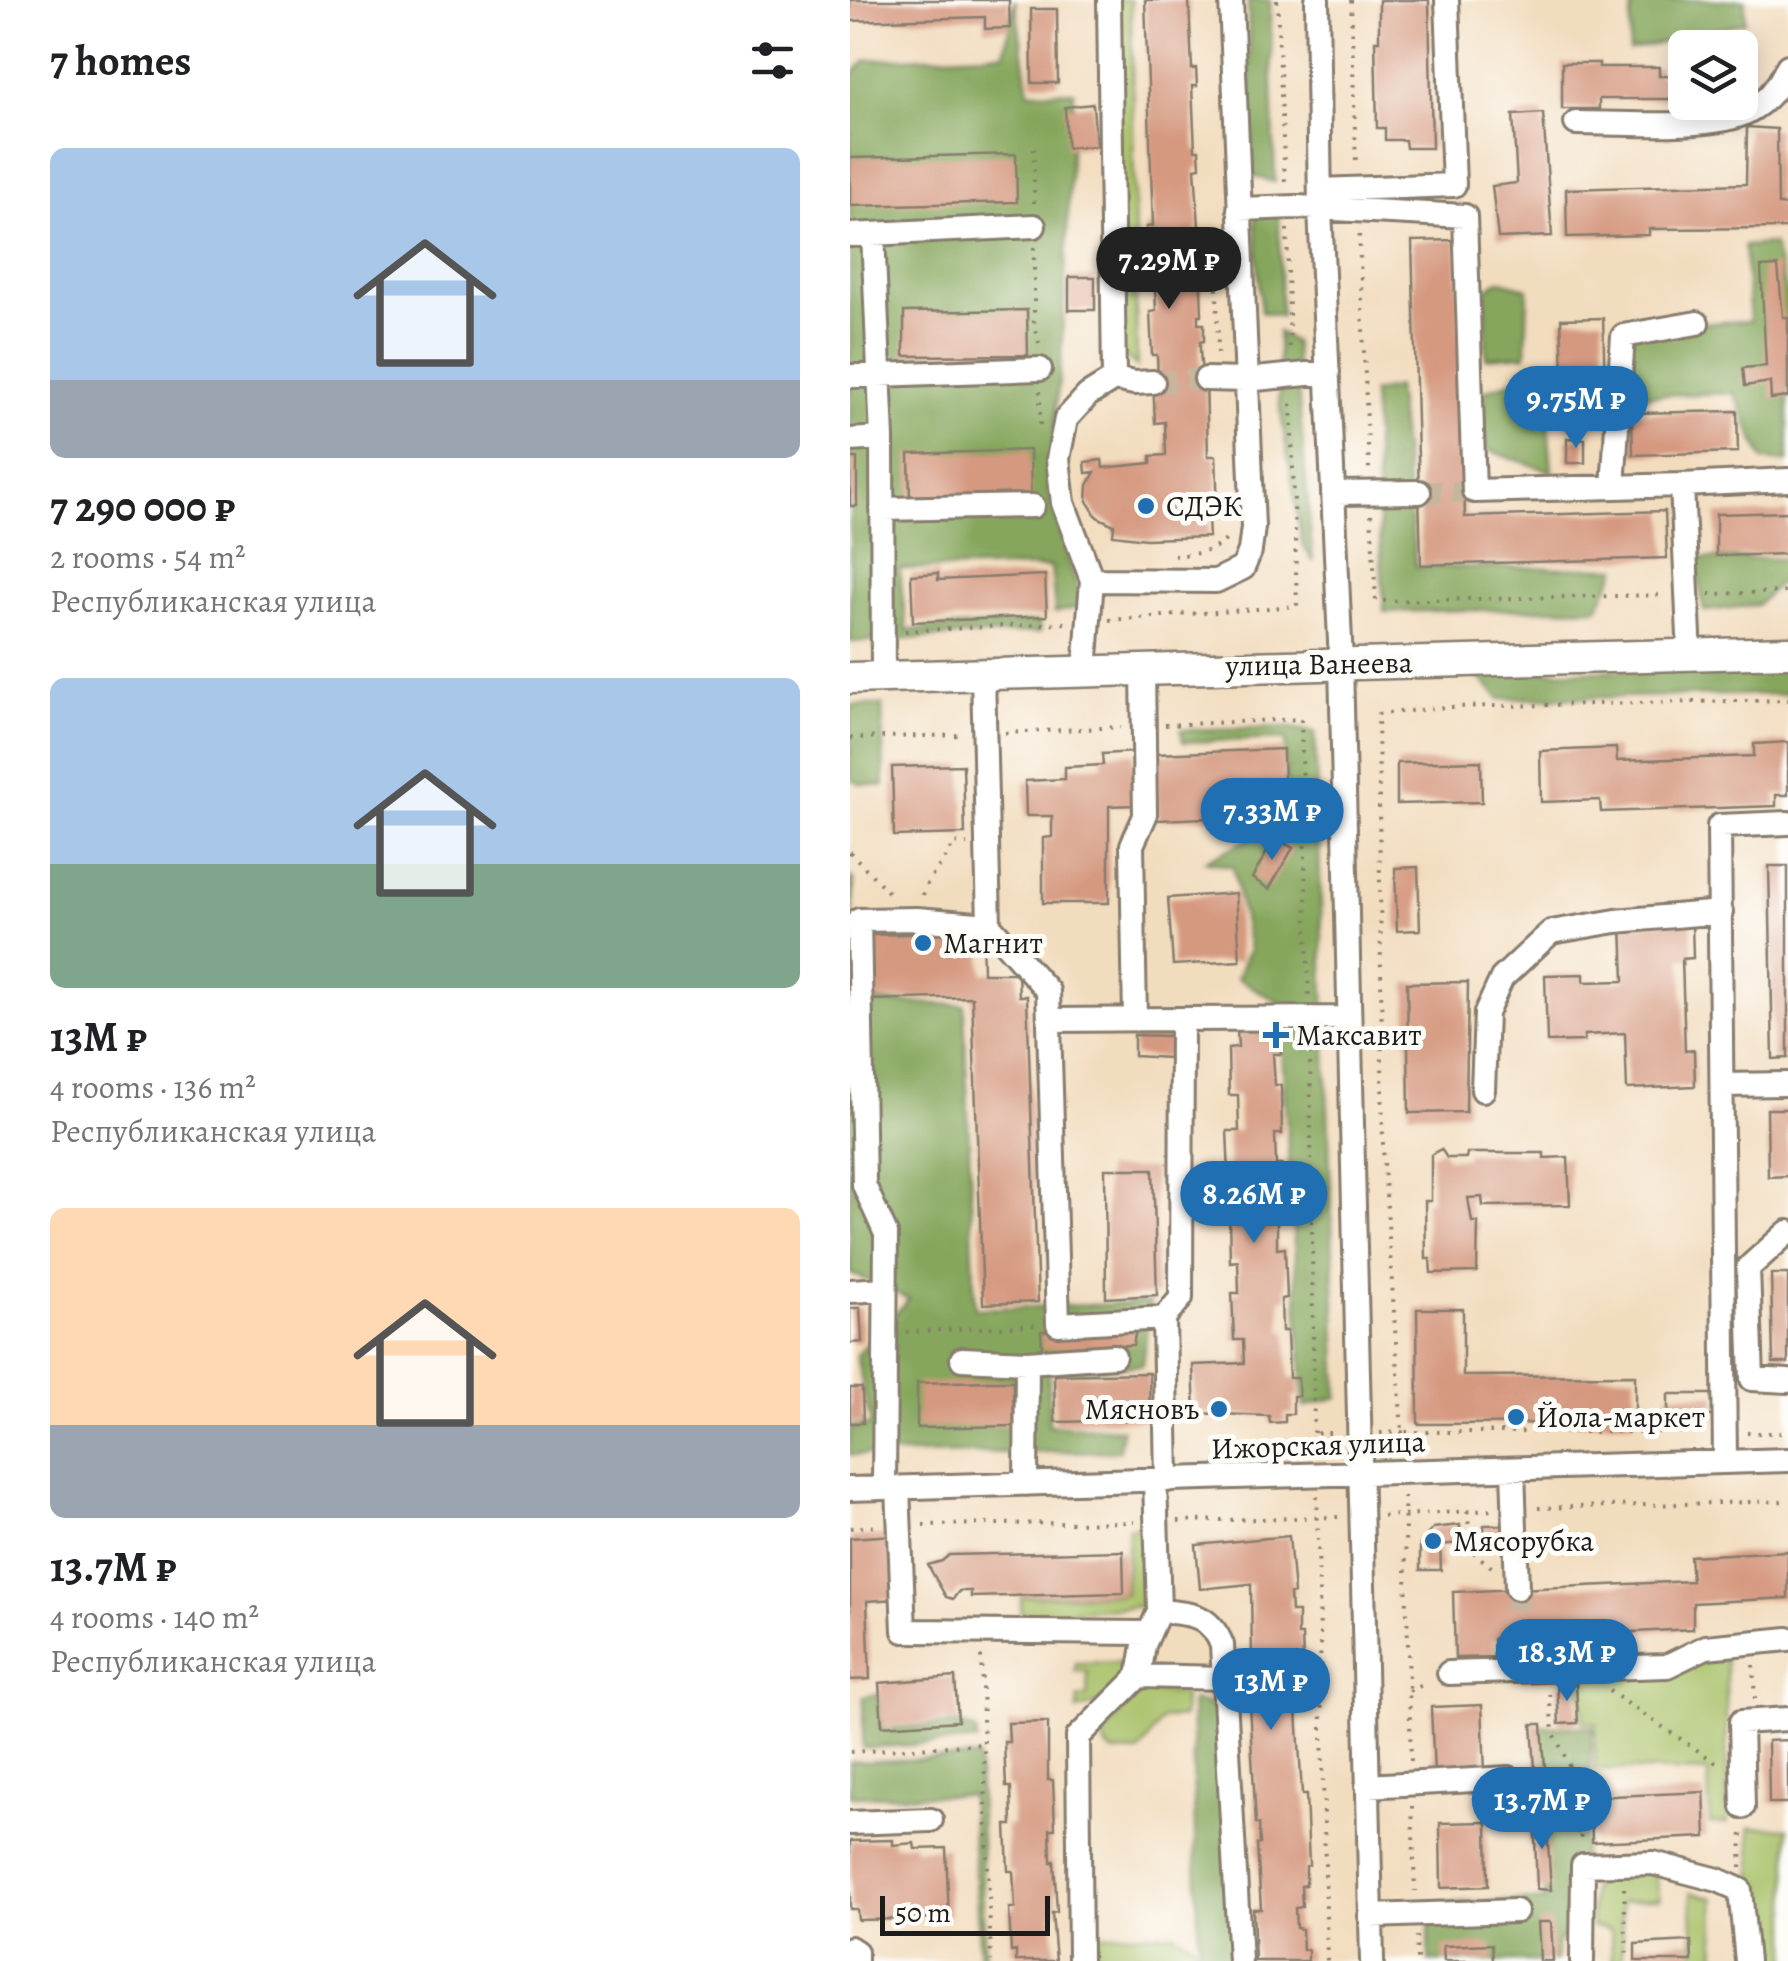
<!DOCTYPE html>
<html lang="en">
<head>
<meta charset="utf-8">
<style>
  :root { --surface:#fff; --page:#f6f6f6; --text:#202124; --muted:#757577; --accent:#1f6fb2 }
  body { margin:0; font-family:Alegreya,serif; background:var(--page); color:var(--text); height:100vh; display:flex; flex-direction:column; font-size:38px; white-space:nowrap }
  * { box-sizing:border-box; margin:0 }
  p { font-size:32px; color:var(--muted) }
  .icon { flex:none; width:55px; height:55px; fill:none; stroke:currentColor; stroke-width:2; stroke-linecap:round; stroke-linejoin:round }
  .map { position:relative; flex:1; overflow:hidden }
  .sheet { display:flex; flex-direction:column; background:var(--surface); width:850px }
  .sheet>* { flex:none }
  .controls { position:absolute; left:818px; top:30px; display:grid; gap:20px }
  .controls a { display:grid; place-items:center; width:90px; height:90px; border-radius:15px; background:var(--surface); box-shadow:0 5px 25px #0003; font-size:50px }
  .scale { position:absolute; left:30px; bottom:25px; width:170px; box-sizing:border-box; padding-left:10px; border:5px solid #1c1c1c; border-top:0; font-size:28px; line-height:35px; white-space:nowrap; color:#1c1c1c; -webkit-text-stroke:8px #fdfcf7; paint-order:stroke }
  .price { position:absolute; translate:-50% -85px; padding:0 22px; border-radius:35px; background:var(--accent); color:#fff; font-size:32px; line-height:65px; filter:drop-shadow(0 2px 5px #0008) }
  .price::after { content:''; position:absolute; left:50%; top:60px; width:30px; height:22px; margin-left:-15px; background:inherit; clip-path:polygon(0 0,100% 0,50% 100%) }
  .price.active { background:#222; color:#fff }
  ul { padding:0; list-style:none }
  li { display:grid; align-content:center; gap:20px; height:530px; padding:0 50px }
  li span { display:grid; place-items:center; height:310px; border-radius:15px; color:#555 }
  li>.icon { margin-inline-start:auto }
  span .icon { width:180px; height:180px; fill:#fffc; stroke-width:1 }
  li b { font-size:42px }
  h2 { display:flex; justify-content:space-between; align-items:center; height:120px; padding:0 50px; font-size:42px }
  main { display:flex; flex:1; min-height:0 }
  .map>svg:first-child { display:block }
</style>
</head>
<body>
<main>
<section class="sheet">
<h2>7 homes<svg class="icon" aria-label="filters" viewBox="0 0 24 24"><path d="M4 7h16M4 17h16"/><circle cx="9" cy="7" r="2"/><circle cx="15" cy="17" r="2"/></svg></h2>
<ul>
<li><span style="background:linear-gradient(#a9c7e8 75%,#9aa5b1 0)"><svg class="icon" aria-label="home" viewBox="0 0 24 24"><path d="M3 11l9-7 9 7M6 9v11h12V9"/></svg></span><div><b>7 290 000 ₽</b><p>2 rooms · 54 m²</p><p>Республиканская улица</p></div></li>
<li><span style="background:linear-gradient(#a9c7e8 60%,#7fa58c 0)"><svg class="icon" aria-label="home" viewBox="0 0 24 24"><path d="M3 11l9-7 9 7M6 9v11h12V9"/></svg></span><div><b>13M ₽</b><p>4 rooms · 136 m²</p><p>Республиканская улица</p></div></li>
<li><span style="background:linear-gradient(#ffd9b3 70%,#9aa5b1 0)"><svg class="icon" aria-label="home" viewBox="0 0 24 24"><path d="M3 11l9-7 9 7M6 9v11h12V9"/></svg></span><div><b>13.7M ₽</b><p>4 rooms · 140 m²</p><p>Республиканская улица</p></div></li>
</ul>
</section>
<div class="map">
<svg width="938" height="1961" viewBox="0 0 938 1961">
  <rect width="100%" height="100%" fill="#fdfcf7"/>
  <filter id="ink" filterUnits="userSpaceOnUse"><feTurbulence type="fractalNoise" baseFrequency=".01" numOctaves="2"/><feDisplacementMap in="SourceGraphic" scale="20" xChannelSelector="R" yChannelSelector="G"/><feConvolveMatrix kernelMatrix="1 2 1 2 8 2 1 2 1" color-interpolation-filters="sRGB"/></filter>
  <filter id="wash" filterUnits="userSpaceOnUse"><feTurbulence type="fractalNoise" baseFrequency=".0048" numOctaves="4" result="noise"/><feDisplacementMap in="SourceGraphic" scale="40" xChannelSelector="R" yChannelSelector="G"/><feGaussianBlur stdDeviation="2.25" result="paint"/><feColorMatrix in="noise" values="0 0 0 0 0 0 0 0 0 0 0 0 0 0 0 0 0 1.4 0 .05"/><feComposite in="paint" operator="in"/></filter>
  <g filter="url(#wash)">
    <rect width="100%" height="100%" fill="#f2dcbe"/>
    <path fill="#a7c066" stroke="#626e41" stroke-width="2.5" d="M 264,0 L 281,0 L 287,367 L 270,350 Z
      M 293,1527 L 294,1606 L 171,1614 L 171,1597 L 275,1594 L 278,1528 Z
      M 876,1660 L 877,1823 L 860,1823 L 858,1772 L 744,1769 L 746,1723 L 733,1722 L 731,1676 L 744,1672 Z
      M 282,1662 C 275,1688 252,1705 227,1710 L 228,1698 L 237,1697 L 238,1672 L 225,1671 L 226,1663 Z
      M 291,1690 L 334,1694 L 333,1717 L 312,1719 L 289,1753 L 262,1752 L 254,1744 L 255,1732 Z
      M 900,1827 L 938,1828 L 938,1961 L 908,1961 Z
      M 797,1870 L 806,1878 L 810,1899 L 771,1902 L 773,1961 L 762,1961 L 761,1930 L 741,1926 L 742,1888 L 754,1872 Z
      M 841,1892 L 864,1898 L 866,1961 L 845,1961 Z
      M 323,1933 L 344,1944 L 348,1961 L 247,1961 L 247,1934 Z"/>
    <path fill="#85a65b" stroke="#50613c" stroke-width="2.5" d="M 165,0 L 179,92 L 224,91 L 211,360 L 198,490 L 233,606 L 205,613 L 201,567 L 49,569 L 57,630 L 189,622 L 190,632 L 0,642 L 0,77 L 16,60 L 154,53 Z
      M 398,0 L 420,0 L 425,182 L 403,176 Z
      M 782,0 L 895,0 L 895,22 L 779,51 Z
      M 429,212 L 431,316 L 411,312 L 405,217 Z
      M 923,244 L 938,298 L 938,462 L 913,460 L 884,393 L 778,396 L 769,326 L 900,321 L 894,246 Z
      M 649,280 L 678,289 L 676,355 L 636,358 L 635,291 Z
      M 428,332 L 444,342 L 463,562 L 452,543 L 429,402 Z
      M 662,381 L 698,423 L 702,472 L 635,449 L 634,391 Z
      M 546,387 L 566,567 L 767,568 L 748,608 L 534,612 L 522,393 Z
      M 845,558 L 938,559 L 938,575 L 907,605 L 854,611 Z
      M 938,667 L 938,694 L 650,699 L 625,673 Z
      M 0,705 L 32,705 L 34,786 L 10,784 L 0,779 Z
      M 436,727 L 465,732 L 488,1397 L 454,1407 L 429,1003 L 387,978 L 399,949 L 383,867 L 355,861 L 438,819 L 435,739 L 333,742 L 331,730 Z
      M 0,877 L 4,880 L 1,1001 L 114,1005 L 125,1309 L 300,1303 L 293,1365 L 199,1372 L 199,1425 L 272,1429 L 269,1451 L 0,1455 L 0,1427 L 21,1425 L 6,1355 L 59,1299 L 0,1273 Z
      M 27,1694 L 31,1729 L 110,1724 L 126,1731 L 127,1741 L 13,1748 L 13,1697 Z
      M 341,1700 L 366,1707 L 398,1961 L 349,1961 Z
      M 689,1726 L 743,1727 L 726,1927 L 707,1943 L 706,1961 L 579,1961 L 579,1903 L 695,1900 Z
      M 128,1757 L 135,1961 L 130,1961 L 120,1795 L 0,1796 L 0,1762 Z"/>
    <g id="blocks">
      <path fill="#d59980" d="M 0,0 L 159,0 L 160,28 L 135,29 L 135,17 L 0,21 Z
        M 295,0 L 339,0 L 342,69 L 346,68 L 347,86 L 342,86 L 345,150 L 349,150 L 350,167 L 345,168 L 349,226 L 346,229 L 351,246 L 351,255 L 346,255 L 347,264 L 350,265 L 352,315 L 348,315 L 348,324 L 354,324 L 354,341 L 350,342 L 350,350 L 352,376 L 356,379 L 358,456 L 366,456 L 368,511 L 358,519 L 359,537 L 296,539 L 263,535 L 264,525 L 247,517 L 237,501 L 238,485 L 245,472 L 236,473 L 235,462 L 252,460 L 253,468 L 301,463 L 301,456 L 316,455 L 315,422 L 305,423 L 303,379 L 308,379 L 307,355 L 302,355 L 300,312 L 306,311 L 304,269 L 299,270 L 296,227 L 303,226 Z
        M 529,0 L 579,0 L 582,148 L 556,148 L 555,140 L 535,140 L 535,128 L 527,128 L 525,41 L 529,41 Z
        M 181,9 L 207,9 L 208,83 L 182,83 Z
        M 712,63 L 749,63 L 749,67 L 809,67 L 809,76 L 835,76 L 835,99 L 749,99 L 749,109 L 712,109 Z
        M 243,104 L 246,146 L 217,148 L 215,107 Z
        M 693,113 L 702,236 L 648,238 L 642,186 L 667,183 L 663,115 Z
        M 897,127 L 927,129 L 928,205 L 938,205 L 938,228 L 799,229 L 799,235 L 717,237 L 716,189 L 896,184 Z
        M 166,154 L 167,202 L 0,206 L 0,158 Z
        M 607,240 L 615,517 L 815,511 L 817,558 L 571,565 L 562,241 Z
        M 928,266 L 933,317 L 938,317 L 938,397 L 921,399 L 920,382 L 895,386 L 893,368 L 916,366 L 911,267 Z
        M 219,277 L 245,277 L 245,310 L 219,310 Z
        M 177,310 L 178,355 L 54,356 L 54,312 Z
        M 753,318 L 756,423 L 715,425 L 711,319 Z
        M 887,411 L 888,452 L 783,455 L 782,413 Z
        M 717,438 L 735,439 L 735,463 L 717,463 Z
        M 180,450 L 181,500 L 60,504 L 59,454 Z
        M 0,458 L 7,458 L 7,506 L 0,506 Z
        M 938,512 L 938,554 L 866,556 L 866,514 Z
        M 88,573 L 88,580 L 195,575 L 197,616 L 63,622 L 61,575 Z
        M 938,742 L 938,795 L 926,795 L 926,806 L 751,812 L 750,800 L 691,802 L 690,751 L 766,748 L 767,761 L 904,756 L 904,744 Z
        M 433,749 L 435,815 L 308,820 L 305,754 Z
        M 284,752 L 286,805 L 259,806 L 259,903 L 193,903 L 193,838 L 202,837 L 202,816 L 176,816 L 175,781 L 215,779 L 215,767 L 253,765 L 252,754 Z
        M 631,761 L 632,802 L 547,804 L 547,763 Z
        M 113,765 L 115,834 L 44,836 L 42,767 Z
        M 425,838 L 443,848 L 419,889 L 402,878 Z
        M 919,866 L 938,866 L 938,1058 L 923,1059 Z
        M 568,867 L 570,930 L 547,931 L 545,868 Z
        M 386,893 L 390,961 L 323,965 L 318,898 Z
        M 842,922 L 843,958 L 832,959 L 835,1051 L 844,1050 L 845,1086 L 777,1089 L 775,1033 L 734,1035 L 734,1041 L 697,1042 L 695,975 L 734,974 L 734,982 L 774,981 L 772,924 Z
        M 132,932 L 133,973 L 168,973 L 169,996 L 177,996 L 188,1302 L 133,1304 L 122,997 L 18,1000 L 17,935 Z
        M 618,982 L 616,1112 L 559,1113 L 557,983 Z
        M 429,1028 L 431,1054 L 423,1054 L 425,1085 L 431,1085 L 432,1134 L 425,1134 L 426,1165 L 432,1165 L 434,1217 L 427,1218 L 427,1249 L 435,1248 L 437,1298 L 431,1299 L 432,1331 L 437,1331 L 439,1378 L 448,1378 L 449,1396 L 443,1396 L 443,1414 L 435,1414 L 435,1422 L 420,1423 L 419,1416 L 345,1413 L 343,1365 L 394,1363 L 393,1340 L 384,1340 L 382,1293 L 389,1293 L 388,1261 L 380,1262 L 379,1213 L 388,1212 L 387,1176 L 379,1176 L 377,1131 L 389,1131 L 388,1095 L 379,1095 L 378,1048 L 388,1047 L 387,1030 Z
        M 284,1035 L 321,1036 L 320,1058 L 284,1056 Z
        M 917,1109 L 938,1109 L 938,1176 L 918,1177 Z
        M 591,1149 L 597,1158 L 616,1158 L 617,1153 L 694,1153 L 694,1158 L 718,1157 L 720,1205 L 633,1206 L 632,1197 L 618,1198 L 622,1222 L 628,1222 L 627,1272 L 581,1273 L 580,1259 L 576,1259 L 575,1201 L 581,1201 L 581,1155 Z
        M 255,1169 L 303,1169 L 307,1295 L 256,1298 Z
        M 921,1274 L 938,1274 L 938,1363 L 923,1363 Z
        M 0,1308 L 10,1308 L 12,1342 L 0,1343 Z
        M 567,1309 L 613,1309 L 613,1376 L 785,1375 L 785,1423 L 568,1424 Z
        M 286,1329 L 283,1345 L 192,1349 L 191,1331 Z
        M 299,1373 L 300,1420 L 205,1422 L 204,1375 Z
        M 139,1381 L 163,1381 L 164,1426 L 67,1428 L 67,1383 Z
        M 0,1388 L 12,1388 L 13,1423 L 0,1423 Z
        M 818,1394 L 866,1394 L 866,1416 L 818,1416 Z
        M 610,1525 L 610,1543 L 590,1545 L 591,1570 L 570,1570 L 570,1544 L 583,1528 Z
        M 634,1525 L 656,1525 L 656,1543 L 635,1543 Z
        M 44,1535 L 47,1599 L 17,1601 L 20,1679 L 0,1680 L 0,1538 Z
        M 439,1536 L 444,1593 L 440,1594 L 441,1612 L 448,1612 L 448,1635 L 452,1635 L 453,1660 L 450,1660 L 450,1672 L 446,1672 L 451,1709 L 447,1710 L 452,1795 L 456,1795 L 459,1865 L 456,1866 L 456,1885 L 451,1886 L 452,1907 L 445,1908 L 446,1928 L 452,1929 L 453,1950 L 458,1950 L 458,1961 L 405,1961 L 403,1909 L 411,1909 L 407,1844 L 410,1844 L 409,1824 L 406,1823 L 398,1687 L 403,1687 L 402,1675 L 406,1675 L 405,1662 L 402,1662 L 401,1584 L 350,1589 L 346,1545 Z
        M 273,1551 L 274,1593 L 121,1597 L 121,1591 L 109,1591 L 103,1599 L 96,1597 L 78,1565 L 92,1561 L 99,1555 Z
        M 938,1551 L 938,1598 L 843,1603 L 843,1629 L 643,1639 L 644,1657 L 605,1658 L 603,1592 L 842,1581 L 840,1556 Z
        M 105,1677 L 108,1721 L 32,1726 L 29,1683 Z
        M 726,1683 L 728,1723 L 709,1724 L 707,1684 Z
        M 632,1705 L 635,1772 L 584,1775 L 581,1707 Z
        M 198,1722 L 198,1780 L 203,1780 L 205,1829 L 200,1829 L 201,1862 L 204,1861 L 207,1912 L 202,1913 L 206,1961 L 166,1961 L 166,1951 L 161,1952 L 159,1908 L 165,1908 L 163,1871 L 158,1871 L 156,1825 L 162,1825 L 161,1787 L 156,1787 L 154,1742 L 159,1742 L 158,1723 Z
        M 682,1724 L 692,1724 L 695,1769 L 685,1770 Z
        M 938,1740 L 938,1803 L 919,1803 L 918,1741 Z
        M 854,1792 L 856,1837 L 742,1842 L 741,1797 Z
        M 684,1813 L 696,1813 L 701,1890 L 687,1889 Z
        M 637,1822 L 638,1886 L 591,1888 L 590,1823 Z
        M 43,1840 L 43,1845 L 64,1843 L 65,1849 L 96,1848 L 99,1918 L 8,1920 L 7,1909 L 0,1909 L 0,1841 Z
        M 688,1922 L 701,1922 L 703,1961 L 690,1961 Z
        M 841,1941 L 842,1961 L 785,1961 L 785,1944 Z
        M 642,1944 L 643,1961 L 594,1961 L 593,1946 Z"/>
    </g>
  </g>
  <g filter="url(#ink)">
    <use href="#blocks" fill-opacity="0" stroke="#877c6d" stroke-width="2.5"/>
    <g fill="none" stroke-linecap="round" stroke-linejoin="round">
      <path stroke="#c7b69e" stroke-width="22" stroke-dasharray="22 11" stroke-linecap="butt" d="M 303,382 L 356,379
        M 569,492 L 614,492
        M 667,1588 L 669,1637"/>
      <g stroke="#877c6d" stroke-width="28">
        <path id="minor" d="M 467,0 L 470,209 L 491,663 L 522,1961
          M 726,123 C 766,123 865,130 897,112 C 918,101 928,87 938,66
          M 470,190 L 604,185 L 597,0
          M 389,209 L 447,207 L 615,216 L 624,491 L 832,485
          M 23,234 L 32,438
          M 0,235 L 184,226
          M 0,376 L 190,369
          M 264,379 L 284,383 L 303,382
          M 356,379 L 395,380 L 478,372
          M 0,440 L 32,438 L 33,677
          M 763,487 L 773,336 L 847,323
          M 483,493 L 569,492
          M 32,509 L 183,506
          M 242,580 L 366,581 L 393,568 L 400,551 L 403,527 L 381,0
          M 840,657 L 832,485 L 938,480
          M 235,670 L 242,580 L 213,503 L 208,459 L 216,419 L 238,395 L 264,379 L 259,0
          M 133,674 L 139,925
          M 199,1020 L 332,1019
          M 285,1020 L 282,845 L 295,816 L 293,668
          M 872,1085 L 938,1084
          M 633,1090 L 636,1013 L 652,978 L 701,932 L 766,921 L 871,912
          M 938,1232 L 898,1268 L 902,1379 L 938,1381
          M 0,1291 L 35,1289
          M 314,1318 L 317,1480
          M 112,1359 L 177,1362
          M 875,1462 L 869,826 L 938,823
          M 663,1469 L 667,1588
          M 176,1484 L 177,1362 L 264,1356
          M 34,1488 L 36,1234 L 14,1185 L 9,920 L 67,919 L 139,925 L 198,991 L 208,1324 L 314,1318 L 331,1298 L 332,1019 L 499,1018
          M 48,1488 L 54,1631 L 299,1633
          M 0,1489 L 938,1460
          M 309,1611 C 340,1614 359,1613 372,1645 L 390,1961
          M 669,1637 L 669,1669
          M 599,1673 L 817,1666 L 856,1647 L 938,1639
          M 289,1676 L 374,1678
          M 517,1786 L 659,1778
          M 893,1807 L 891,1722 L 938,1719
          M 0,1823 L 81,1820
          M 520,1916 L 666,1911
          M 0,1948 L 6,1952 L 6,1961
          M 230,1961 L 228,1737 L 289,1676 L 294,1645 L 309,1611 L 305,1480
          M 732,1961 L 733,1865 L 803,1863 L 868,1880 L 890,1890 L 897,1961"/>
      </g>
      <g stroke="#877c6d" stroke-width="35">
        <path id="major" d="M 0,678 L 938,652"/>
      </g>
      <path stroke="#877c6d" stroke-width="4" stroke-dasharray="2.5 8" stroke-linecap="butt" d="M 427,0 L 435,185
        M 501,0 L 506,165
        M 184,203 L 184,143
        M 366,225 L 368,355
        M 437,229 L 440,354
        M 509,235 L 519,470
        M 184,247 L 184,321 L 190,347
        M 190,391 L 190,427
        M 521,514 L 526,601 L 814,595
        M 324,556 C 343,554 367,553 379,536
        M 859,594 L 938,592
        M 259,620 L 447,606 L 441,399
        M 55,631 L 215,623
        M 315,725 L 451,719 L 459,998
        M 155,733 L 271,727
        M 0,738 L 111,735
        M 0,852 L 42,896
        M 73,895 C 77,876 96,863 103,843 L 117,844
        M 460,1042 L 464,1433
        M 56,1332 L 186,1325
        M 852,1432 L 552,1432 L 533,1148 L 528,714 L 599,707 L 938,700
        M 530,1433 L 552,1432 L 552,1451
        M 897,1433 L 938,1433
        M 465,1451 L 464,1433 L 486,1433
        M 467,1496 L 477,1961
        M 554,1496 L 561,1761
        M 688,1508 L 938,1501
        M 617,1511 L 622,1551 L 645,1570
        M 533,1516 L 643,1510
        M 328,1521 L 489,1517
        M 73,1525 L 284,1522
        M 0,1528 L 29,1526
        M 131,1656 L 141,1961
        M 903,1665 L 905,1700
        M 559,1691 L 577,1683
        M 759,1691 L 871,1766
        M 699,1694 L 703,1731 L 728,1785 L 731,1843
        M 0,1752 L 134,1744
        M 562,1806 L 565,1891
        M 891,1868 L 892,1827
        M 774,1888 L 777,1961
        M 566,1936 L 567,1961"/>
      <use href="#minor" stroke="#fff" stroke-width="22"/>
      <use href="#major" stroke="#fff" stroke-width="30"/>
    </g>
  </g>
  <g fill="#1f6fb2" stroke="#fdfcf7" stroke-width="4">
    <circle cx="296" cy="506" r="10"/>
    <circle cx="73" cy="943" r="10"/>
    <path d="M421 1020h10v10h10v10h-10v10h-10v-10h-10v-10h10z"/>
    <circle cx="369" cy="1409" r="10"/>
    <circle cx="666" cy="1417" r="10"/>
    <circle cx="583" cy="1541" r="10"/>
  </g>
  <g text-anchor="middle" stroke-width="10" stroke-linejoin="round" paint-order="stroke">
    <g font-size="30" fill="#1c1c1c" stroke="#fdfcf7" text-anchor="start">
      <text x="316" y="516">СДЭК</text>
      <text x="93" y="953">Магнит</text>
      <text x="446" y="1045">Максавит</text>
      <text x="349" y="1419" text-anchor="end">Мясновъ</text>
      <text x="686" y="1427">Йола-маркет</text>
      <text x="603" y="1551">Мясорубка</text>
    </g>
    <g font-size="30" fill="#1c1c1c" stroke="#fdfcf7">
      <text transform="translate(469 664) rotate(-1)" y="10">улица Ванеева</text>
      <text transform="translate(468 1445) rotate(-2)" y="10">Ижорская улица</text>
    </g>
  </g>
</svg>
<div class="controls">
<a><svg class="icon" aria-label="layers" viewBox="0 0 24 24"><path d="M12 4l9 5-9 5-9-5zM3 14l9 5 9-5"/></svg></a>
</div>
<div class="scale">50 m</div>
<b class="price active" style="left:319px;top:312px">7.29M ₽</b>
<b class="price" style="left:726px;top:451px">9.75M ₽</b>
<b class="price" style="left:422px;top:863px">7.33M ₽</b>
<b class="price" style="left:404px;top:1246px">8.26M ₽</b>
<b class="price" style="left:717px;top:1704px">18.3M ₽</b>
<b class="price" style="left:421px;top:1733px">13M ₽</b>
<b class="price" style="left:692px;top:1852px">13.7M ₽</b>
</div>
</main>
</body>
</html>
